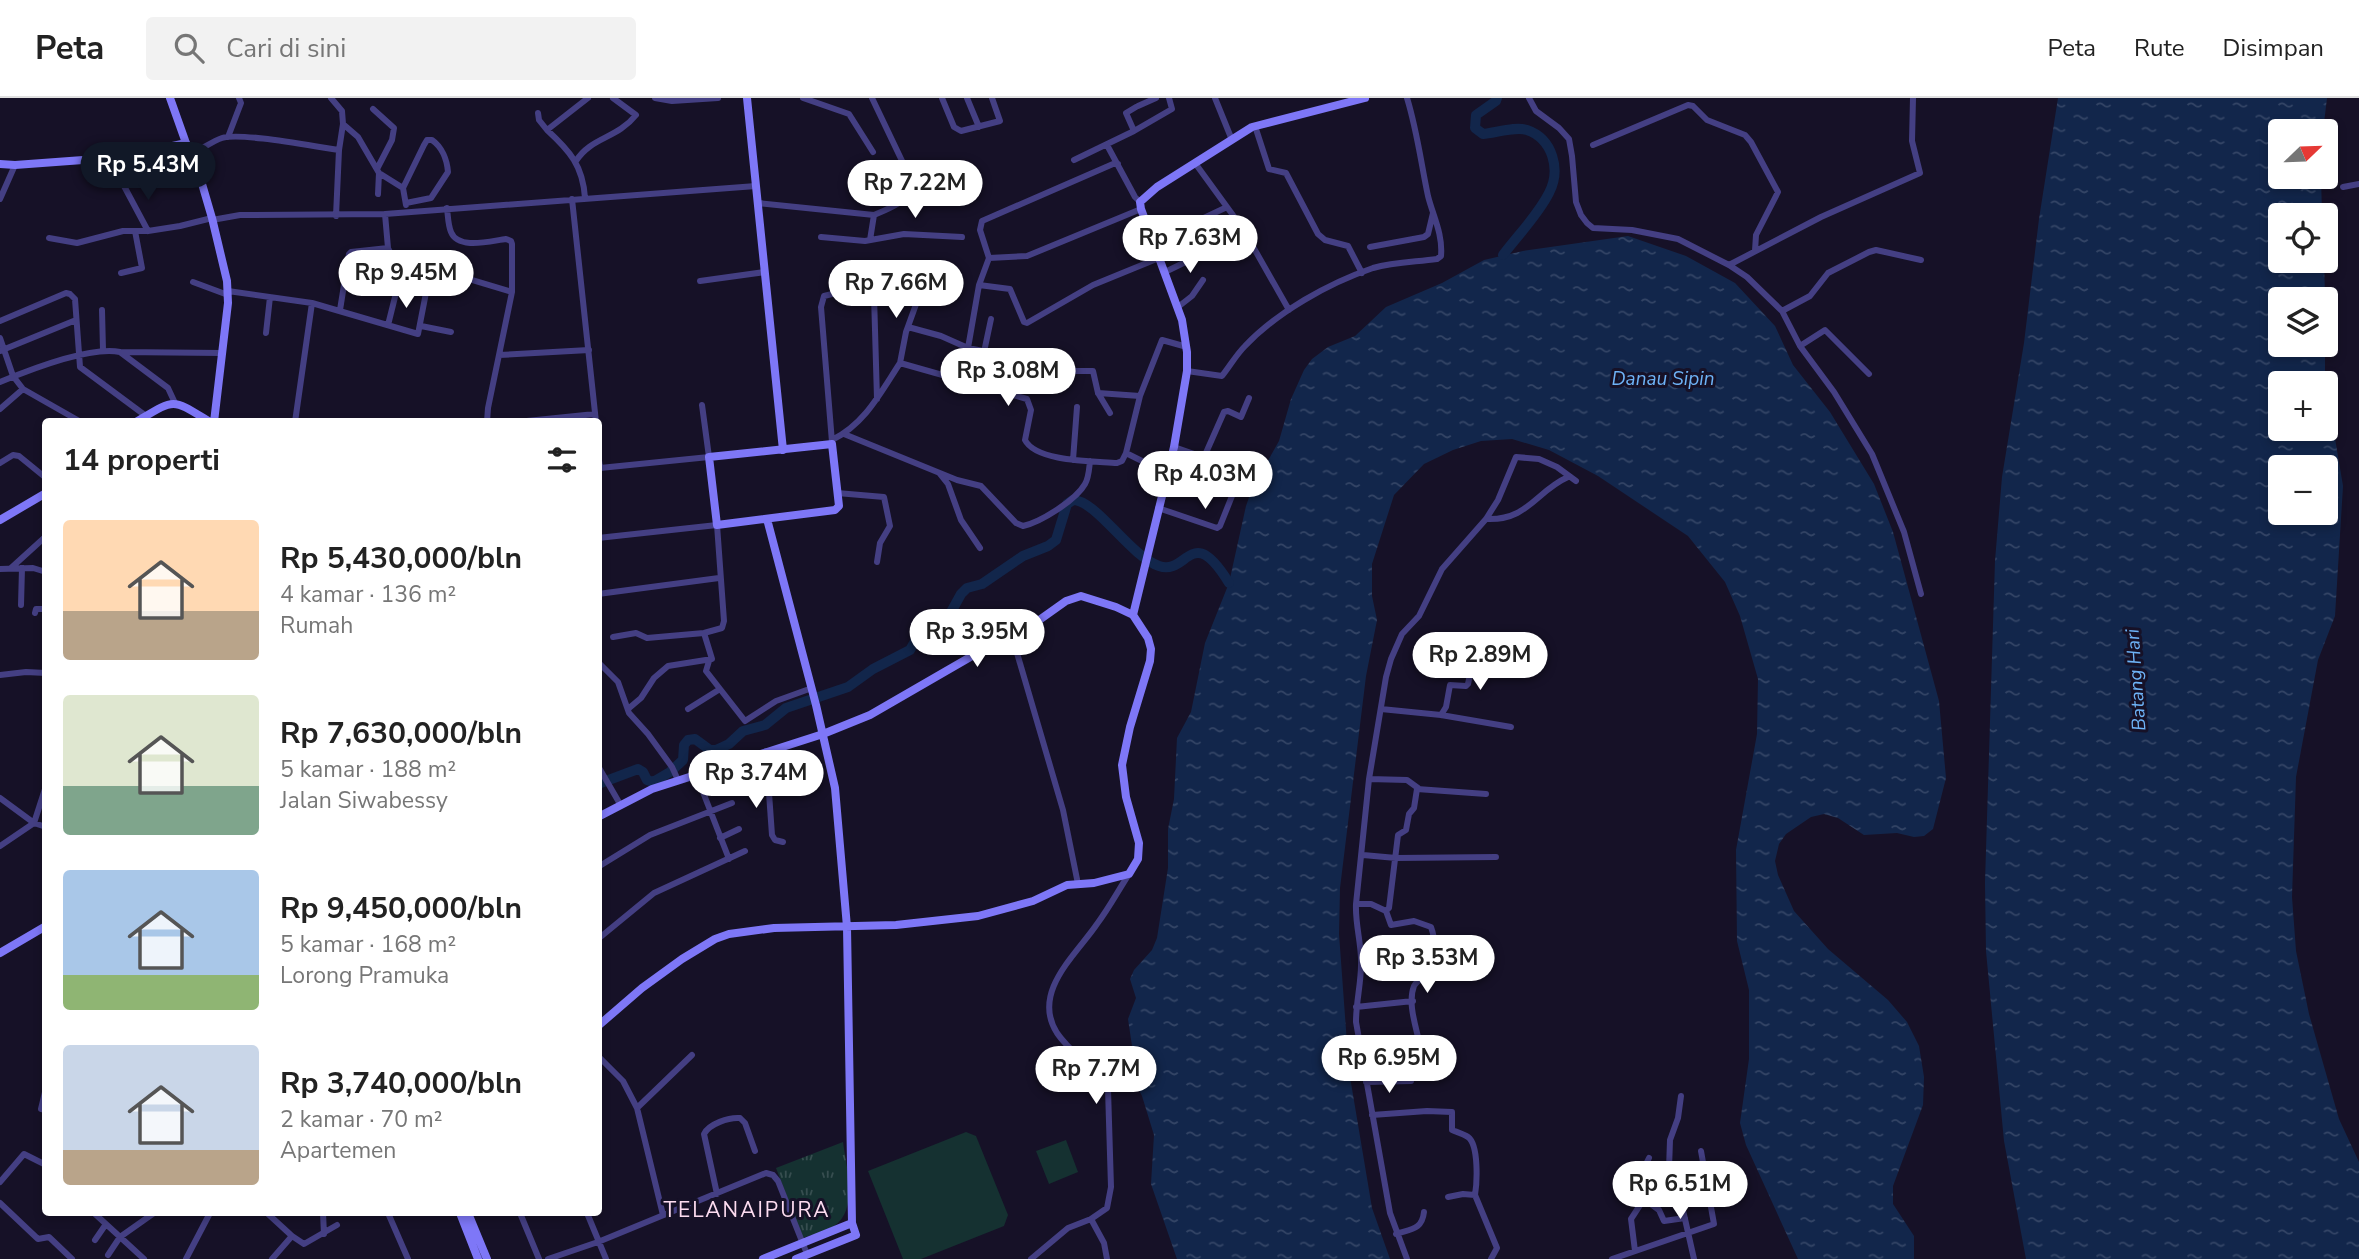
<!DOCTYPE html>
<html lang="id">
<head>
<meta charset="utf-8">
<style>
  :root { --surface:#fff; --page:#f2f2f2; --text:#222; --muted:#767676; --line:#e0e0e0; --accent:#111827 }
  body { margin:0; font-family:"Nunito Sans",sans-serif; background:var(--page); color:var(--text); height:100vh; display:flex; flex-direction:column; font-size:26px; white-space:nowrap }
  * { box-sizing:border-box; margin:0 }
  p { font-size:23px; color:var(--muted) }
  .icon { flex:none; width:38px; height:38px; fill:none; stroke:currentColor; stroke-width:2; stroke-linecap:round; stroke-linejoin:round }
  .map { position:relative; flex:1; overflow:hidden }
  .panel { position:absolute; left:42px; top:320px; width:560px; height:798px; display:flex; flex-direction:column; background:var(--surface); border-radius:7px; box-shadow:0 4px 10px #0003 }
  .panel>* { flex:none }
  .needle { width:46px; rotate:67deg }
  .controls { position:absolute; left:2268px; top:21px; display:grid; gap:14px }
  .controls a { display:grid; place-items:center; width:70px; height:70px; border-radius:7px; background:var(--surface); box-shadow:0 4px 10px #0003; font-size:35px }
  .price { position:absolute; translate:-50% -60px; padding:0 16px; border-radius:24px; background:#fff; color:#222; font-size:23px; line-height:46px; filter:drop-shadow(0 2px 4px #0008) }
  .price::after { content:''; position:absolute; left:50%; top:42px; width:21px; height:16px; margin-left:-10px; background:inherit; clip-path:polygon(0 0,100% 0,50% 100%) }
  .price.selected { background:var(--accent); color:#fff }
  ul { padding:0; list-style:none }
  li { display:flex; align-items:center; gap:21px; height:175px; padding:0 21px }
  li span { display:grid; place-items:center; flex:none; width:196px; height:140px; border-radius:7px; color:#555 }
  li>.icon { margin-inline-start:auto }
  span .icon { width:84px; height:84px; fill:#fffc; stroke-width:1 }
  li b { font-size:30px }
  h2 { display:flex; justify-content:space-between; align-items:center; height:84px; padding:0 21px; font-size:30px }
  header { display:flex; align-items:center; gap:42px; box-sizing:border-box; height:98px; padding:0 35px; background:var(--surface); border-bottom:2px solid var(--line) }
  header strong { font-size:33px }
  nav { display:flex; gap:38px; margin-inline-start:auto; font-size:24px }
  .search { width:490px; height:63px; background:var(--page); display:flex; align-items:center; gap:18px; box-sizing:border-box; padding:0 24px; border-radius:7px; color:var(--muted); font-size:26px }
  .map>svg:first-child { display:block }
</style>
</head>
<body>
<header>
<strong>Peta</strong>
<div class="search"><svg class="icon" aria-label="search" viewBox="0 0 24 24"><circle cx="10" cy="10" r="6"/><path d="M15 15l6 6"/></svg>Cari di sini</div>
<nav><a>Peta</a><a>Rute</a><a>Disimpan</a></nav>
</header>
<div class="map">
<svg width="2359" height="1161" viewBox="0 0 2359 1161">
  <defs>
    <pattern id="park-tufts" width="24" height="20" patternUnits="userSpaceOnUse" patternTransform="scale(1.75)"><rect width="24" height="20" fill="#153131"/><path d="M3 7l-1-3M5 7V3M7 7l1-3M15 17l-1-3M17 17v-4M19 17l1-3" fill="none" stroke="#374e50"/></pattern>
    <pattern id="water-ripples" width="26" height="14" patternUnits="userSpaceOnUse" patternTransform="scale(1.75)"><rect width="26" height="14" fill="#12264b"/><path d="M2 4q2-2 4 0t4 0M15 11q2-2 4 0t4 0" fill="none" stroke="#344566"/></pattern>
  </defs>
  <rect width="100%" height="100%" fill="#161127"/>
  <path fill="#153131" d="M 966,1034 L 976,1038 L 1008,1117 L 1004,1128 L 921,1161 L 903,1161 L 868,1073 Z
    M 1066,1042 L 1078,1074 L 1049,1086 L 1036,1053 Z"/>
  <path fill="url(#park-tufts)" d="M 843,1044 C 846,1068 859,1112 834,1128 C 825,1134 813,1136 803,1140 L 776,1070 Z"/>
  <path fill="url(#water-ripples)" fill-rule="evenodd" d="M 2058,0 L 2327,0 L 2323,33 L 2280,33 L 2280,79 L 2321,79 L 2322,117 L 2280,117 L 2280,163 L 2324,163 L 2325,198 L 2325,201 L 2280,201 L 2280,247 L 2325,247 L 2325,285 L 2280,285 L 2280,331 L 2326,331 L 2326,287 L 2343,388 L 2335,518 L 2318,562 L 2296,679 L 2292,799 L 2296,853 L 2309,916 L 2339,1021 L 2359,1064 L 2359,1161 L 2026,1161 L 2004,1043 L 1986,853 L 1985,785 L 1995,463 L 2002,379 L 2024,245 L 2039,121 ZM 2280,369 L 2326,369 L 2326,415 L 2280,415 Z
    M 1628,138 L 1686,158 L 1735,185 L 1775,228 L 1793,267 L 1830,314 L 1874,386 L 1893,434 L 1939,603 L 1946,680 L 1933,731 L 1924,738 L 1914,739 L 1897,735 L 1864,737 L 1838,720 L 1824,716 L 1811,719 L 1786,736 L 1779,746 L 1775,763 L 1778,777 L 1794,813 L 1828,851 L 1888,902 L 1907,924 L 1919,948 L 1924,979 L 1923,1007 L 1893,1088 L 1893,1106 L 1914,1138 L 1914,1161 L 1798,1161 L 1746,1047 L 1740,1025 L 1749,961 L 1749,892 L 1737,843 L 1736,752 L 1757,636 L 1758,581 L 1740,518 L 1725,484 L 1688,438 L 1598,378 L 1549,352 L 1512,341 L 1481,343 L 1453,352 L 1424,366 L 1394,397 L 1372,466 L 1372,498 L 1377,522 L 1366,578 L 1340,790 L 1339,836 L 1349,973 L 1372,1110 L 1390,1161 L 1177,1161 L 1151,1086 L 1154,1037 L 1142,998 L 1131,976 L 1134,961 L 1128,921 L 1136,900 L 1130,881 L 1134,872 L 1152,852 L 1157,840 L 1168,770 L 1168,731 L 1174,701 L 1177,640 L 1191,614 L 1205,545 L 1229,485 L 1246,408 L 1252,391 L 1279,343 L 1291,301 L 1304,272 L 1312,261 L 1328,249 L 1355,238 L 1386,209 L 1442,185 L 1484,162 L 1523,153 Z"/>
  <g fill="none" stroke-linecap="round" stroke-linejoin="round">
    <path stroke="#12264b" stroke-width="10" d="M 1497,0 L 1496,3 L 1476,17 L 1475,30 L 1483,36 C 1495,35 1516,28 1527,32 C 1553,41 1561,72 1549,95 C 1538,117 1518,137 1503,157
      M 598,686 L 638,671 L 643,674 L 647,682 L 653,684 L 670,674 L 683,662 L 684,647 L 688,642 L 695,641 L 710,652 L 716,652 L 729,646 L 743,633 L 765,627 L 786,610 L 848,589 L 873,571 L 910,552 L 929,519 L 950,516 L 961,496 L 967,490 L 982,486 L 1023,458 L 1048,448 L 1056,442 L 1067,406 L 1073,402 C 1096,402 1130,458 1159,468 C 1188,478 1191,423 1229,485"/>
    <path stroke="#443f83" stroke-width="6" d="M 331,0 L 342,13 L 343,26 L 358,39 L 379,75 L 403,90 L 406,107
      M 655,0 L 672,3 L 718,0
      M 803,0 L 849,16 L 873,54
      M 942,0 L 954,29 L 961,33 L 1000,23 L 992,0
      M 967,0 L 979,29
      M 1215,0 L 1232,42
      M 1529,0 L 1536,13 L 1559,30 L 1569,41 L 1572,58 L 1576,104 L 1581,117 L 1587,125 L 1593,130 L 1632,132 L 1678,141 L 1729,167 L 1747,179 L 1782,213 L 1800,248 L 1834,294 L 1872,356 L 1904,434 L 1921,496
      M 1138,8 L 1156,0
      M 1136,9 L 1126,15 L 1134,33 L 1172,11 L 1169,0
      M 373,11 L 394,30 L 392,42 L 377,71
      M 538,15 L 539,22 L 547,32
      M 1255,28 L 1269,71 L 1286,75 L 1318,136 L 1325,142 L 1348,148 L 1362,175
      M 228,39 L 241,5 L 239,0
      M 1107,47 L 1135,99 L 1140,104
      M 1593,47 L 1688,7 L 1693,8 L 1707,22 L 1745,37 L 1751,44 L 1778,94 L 1756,137 L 1755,153
      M 193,55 C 202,51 213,43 222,40 C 241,34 316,49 339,52
      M 1074,62 L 1134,33
      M 576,63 C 591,39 617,41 636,17 L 613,0
      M 1195,65 L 1243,131 L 1289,212
      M 124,88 L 148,133
      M 2343,89 L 2359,86
      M 403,90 L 424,47 L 427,42 L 432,42 C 442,49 447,62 448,74 L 431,100 L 406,105
      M 378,96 L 379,75
      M 585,100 C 583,68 570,53 547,32 L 588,0
      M 0,101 L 15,67
      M 572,101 L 596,324
      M 758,105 L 874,117
      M 447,110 C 448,118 448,127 451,134 C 458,152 490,143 506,141 L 511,143 L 512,146 L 512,194 L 488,310 L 487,324
      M 385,116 L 388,150 L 392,158 L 512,194
      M 336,118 L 339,52 L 343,26
      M 212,122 L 240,117 L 385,116 L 756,88
      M 821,139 L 865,143 L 904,136 L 962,139
      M 49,140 L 77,145 L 123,133 L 148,133 L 180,128 L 212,120
      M 870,142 L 874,117 C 888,111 909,103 914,88 L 872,0
      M 1153,144 L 1227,109
      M 1370,149 L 1424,139 L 1428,136 L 1433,115
      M 989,160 L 980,132 L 982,123 L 1113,66 L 1118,66
      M 1729,167 L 1821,119 L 1920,75 L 1912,43 L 1913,0
      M 1165,174 L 1204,155
      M 121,175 L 142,170 L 135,133
      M 700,183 L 765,174
      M 193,184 L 228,197
      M 979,187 L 1010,191 L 1024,224 L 1027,225 L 1093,187 L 1159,160
      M 228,193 L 312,205 L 418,236 L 431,169
      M 874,197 L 877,301
      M 1178,209 L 1192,198 L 1203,182
      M 102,212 L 103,252
      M 340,212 L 349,156 L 351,154 L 388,150
      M 1782,213 L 1810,198 L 1828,175 L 1869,154 L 1876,152 L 1921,162
      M 0,223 L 66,195 L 70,196 L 75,201 L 80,269 L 146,318
      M 388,227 L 397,191
      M 421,228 L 451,234
      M 908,229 L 941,238 L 968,250 L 1013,259 L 1050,273 L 1093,273 L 1098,295 L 1110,315
      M 266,235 L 270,199
      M 0,240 L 13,278 L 23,291 L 81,324
      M 1800,248 L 1825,232 L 1869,276
      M 0,253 L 76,222
      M 120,254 L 222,255
      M 984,254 L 991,221
      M 499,257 L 589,252
      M 900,265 L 906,234 L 923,187
      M 1187,273 L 1222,278 C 1230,268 1236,257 1245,248 C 1277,214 1329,185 1373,170 C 1394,164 1415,164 1437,161 L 1441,158 C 1443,136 1433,118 1428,98 C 1421,65 1417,32 1407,0
      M 955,281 L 968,250 L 979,187 L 989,160 L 1027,158 L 1141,111
      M 0,284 C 29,272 90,248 120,254 L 168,290 L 175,305
      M 1098,295 L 1140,298
      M 0,311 L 23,291
      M 295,324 L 312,205
      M 517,324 L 595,316
      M 844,336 L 957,382 L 981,388 L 1016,425 L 1023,428 C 1041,424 1076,402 1085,386 C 1089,379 1089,371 1090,363
      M 832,342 C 865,326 881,294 900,265 L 1027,301 L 1031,312 L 1025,342 C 1036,364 1095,363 1117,365 L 1122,363 L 1126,355 L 1168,376
      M 832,344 L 821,209 L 824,198 L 836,195
      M 1174,349 L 1200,358 L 1205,357 L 1224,314 L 1228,313 L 1241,319 L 1249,300
      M 598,354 L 600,370 L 709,359 L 702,307
      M 1126,355 L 1140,298 L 1162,242 L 1187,249
      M 1073,362 L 1077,309
      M 0,365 L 13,357 L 19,358 L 46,380
      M 940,376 L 948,386 L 961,422 L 980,450
      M 837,395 L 884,399 L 890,428 L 880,445 L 877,464
      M 1158,410 L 1217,430 L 1220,428 L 1238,383
      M 1486,421 C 1528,423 1536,393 1568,379
      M 598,440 L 717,427 L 724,523 L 722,530 L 704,535 L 647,540 L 636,535 L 613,539
      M 11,470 L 44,440
      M 0,471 L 33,470 L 46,474
      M 598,496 L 719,480
      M 21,507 L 22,470
      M 35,515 L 36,511 L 46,511
      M 1012,538 L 1063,712 L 1078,786
      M 709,563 L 706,573 L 745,623 L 776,603 L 812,590
      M 598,564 L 618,584 L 629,615 L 648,636 L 672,669 L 678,682
      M 0,577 L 26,574 L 46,575
      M 628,611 L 641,600 L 654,580 L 668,568 L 712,561 L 704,535
      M 688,611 L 720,591
      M 1381,611 L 1441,617 L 1511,629
      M 1441,617 L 1446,609 L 1450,587 L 1466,588 L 1468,586 L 1477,544
      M 766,653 L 772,737 L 775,742 L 783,744
      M 598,668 L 620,706
      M 696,676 L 729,761
      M 1369,681 L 1407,682 L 1418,690
      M 0,700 L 34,725 L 46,729
      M 720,740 L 739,731
      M 0,748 L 34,725 L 46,688
      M 1363,757 L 1396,760 L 1496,759
      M 598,769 L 650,737 L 732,705
      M 1356,806 L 1371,806 L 1386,813 L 1389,810 L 1398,737 L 1406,732 L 1409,716 L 1414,710 L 1417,691 L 1486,696
      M 598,841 L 654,795 L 745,753
      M 1356,909 L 1413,903
      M 598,958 L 623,983 L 637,1010 L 663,1117
      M 1361,961 L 1420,948 C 1417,931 1407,906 1414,888 C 1418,880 1427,880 1431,873 C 1438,863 1435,840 1431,829 L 1414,823 L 1391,827 L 1386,813
      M 1366,984 L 1411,983
      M 46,990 L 41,1011 L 46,1012
      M 1681,998 L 1678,1020 L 1670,1042 L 1669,1071 L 1678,1090 L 1694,1161
      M 637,1010 L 692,957
      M 1372,1017 L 1427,1013 L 1452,1014 L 1452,1032 C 1457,1034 1464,1036 1468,1039 C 1479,1047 1477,1085 1475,1097
      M 0,1084 L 24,1056 L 46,1067
      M 717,1096 L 704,1036 C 709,1026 729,1019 740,1020 L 745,1025 L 755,1053
      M 1448,1099 L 1463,1096 L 1475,1097 L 1497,1150 L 1491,1161
      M 1644,1101 L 1659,1112 L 1664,1123 L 1685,1120
      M 0,1105 L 38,1141 L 49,1139 L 72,1161
      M 94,1115 L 144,1161
      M 267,1115 L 292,1138 L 272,1161
      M 323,1115 L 324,1136
      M 388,1115 L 408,1161
      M 520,1115 L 539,1161
      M 587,1115 L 606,1161
      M 1091,1121 L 1104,1145 L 1107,1161
      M 1396,1136 C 1411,1131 1422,1132 1424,1114
      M 292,1138 L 304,1146 L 337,1127
      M 95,1142 L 106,1126
      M 1635,1153 L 1631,1121 L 1644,1101 L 1644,1070 L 1649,1060
      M 108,1157 L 120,1139 L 154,1115
      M 186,1161 L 210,1115
      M 548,1161 L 598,1144 L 766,1075 L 773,1077 L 778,1083 L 807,1156
      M 1031,1161 L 1068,1130 L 1091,1121 L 1107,1110 L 1111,1089 L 1108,991 C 1095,969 1071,956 1057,935 C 1031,894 1076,857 1097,826 C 1109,810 1118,793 1129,776
      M 1407,1161 L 1390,1115 L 1356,924 C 1356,904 1361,886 1361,867 C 1362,847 1355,827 1356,806 L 1369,681 L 1386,579 L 1391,561 L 1402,536 L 1419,518 L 1442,471 L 1486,421 L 1498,402 L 1516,359 L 1539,361 L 1557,369 L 1576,383
      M 1612,1161 L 1714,1126 L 1701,1053"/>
    <path stroke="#7e77f7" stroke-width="8" d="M 170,0 L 186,45 L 193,55 L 212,120 L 227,183 L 228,205 L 214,324
      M 747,0 L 783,352
      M 0,66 L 15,67 L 124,59 L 186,45
      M 136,324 C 176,300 171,300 210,324
      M 832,346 L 839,408 L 835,412 L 717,427 L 709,359 Z
      M 767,421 L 816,607 L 835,690 L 847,829 L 852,1125 L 856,1137 L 796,1161
      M 0,422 L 46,395
      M 1133,517 L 1174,349 L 1187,273 L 1187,254 L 1182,222 L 1141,111 L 1140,104 L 1157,89 L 1252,29 L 1365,0
      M 598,719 L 652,691 L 823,636 L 870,617 L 979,554 L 1028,530 L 1066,503 L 1081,498 L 1116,509 L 1133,517 L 1148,540 L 1151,551 L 1150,563 L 1130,629 L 1122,667 L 1126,699 L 1139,745 L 1138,761 L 1129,776 L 1094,785 L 1067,787 L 1033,803 L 978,818 L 896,827 L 774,830 L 729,836 L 715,841 L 682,861 L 642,890 L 598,928
      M 0,855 L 46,828
      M 460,1115 L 478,1161
      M 468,1115 L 487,1161
      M 763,1161 L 852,1125"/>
  </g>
  <g text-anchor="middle" stroke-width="6" stroke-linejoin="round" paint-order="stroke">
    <g font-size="19" font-style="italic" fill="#6eb3f7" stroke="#161127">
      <text x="1663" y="287">Danau Sipin</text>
      <text transform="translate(2135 582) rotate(-94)" y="7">Batang Hari</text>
    </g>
    <g font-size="21" letter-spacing="2" fill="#fddcf0" stroke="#161127">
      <text x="747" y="1119">TELANAIPURA</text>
    </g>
  </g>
</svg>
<div class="controls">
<a><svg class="needle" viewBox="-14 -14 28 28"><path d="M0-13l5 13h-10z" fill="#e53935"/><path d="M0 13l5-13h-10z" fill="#767676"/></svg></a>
<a><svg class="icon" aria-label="locate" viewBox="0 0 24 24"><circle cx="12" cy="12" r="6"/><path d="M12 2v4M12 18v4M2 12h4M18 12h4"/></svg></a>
<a><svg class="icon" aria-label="layers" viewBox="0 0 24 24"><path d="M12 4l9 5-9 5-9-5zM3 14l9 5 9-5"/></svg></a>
<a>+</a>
<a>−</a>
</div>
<b class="price selected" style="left:148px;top:104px">Rp 5.43M</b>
<b class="price" style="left:915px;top:122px">Rp 7.22M</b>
<b class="price" style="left:1190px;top:177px">Rp 7.63M</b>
<b class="price" style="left:406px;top:212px">Rp 9.45M</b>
<b class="price" style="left:896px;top:222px">Rp 7.66M</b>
<b class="price" style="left:1008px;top:310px">Rp 3.08M</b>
<b class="price" style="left:1205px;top:413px">Rp 4.03M</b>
<b class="price" style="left:977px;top:571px">Rp 3.95M</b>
<b class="price" style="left:1480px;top:594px">Rp 2.89M</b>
<b class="price" style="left:756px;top:712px">Rp 3.74M</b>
<b class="price" style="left:1427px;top:897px">Rp 3.53M</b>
<b class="price" style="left:1389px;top:997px">Rp 6.95M</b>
<b class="price" style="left:1096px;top:1008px">Rp 7.7M</b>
<b class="price" style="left:1680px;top:1123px">Rp 6.51M</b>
<section class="panel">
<h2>14 properti<svg class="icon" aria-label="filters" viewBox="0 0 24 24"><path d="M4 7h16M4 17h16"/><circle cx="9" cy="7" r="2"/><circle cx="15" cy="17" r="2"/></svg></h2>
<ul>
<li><span style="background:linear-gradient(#ffd9b3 65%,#b9a48a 0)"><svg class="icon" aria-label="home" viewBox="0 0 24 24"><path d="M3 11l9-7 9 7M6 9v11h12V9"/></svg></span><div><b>Rp 5,430,000/bln</b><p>4 kamar · 136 m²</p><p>Rumah</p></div></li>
<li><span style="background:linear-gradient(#dfe7d0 65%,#7fa58c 0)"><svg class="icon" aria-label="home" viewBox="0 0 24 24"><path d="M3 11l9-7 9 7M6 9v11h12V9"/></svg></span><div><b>Rp 7,630,000/bln</b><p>5 kamar · 188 m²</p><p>Jalan Siwabessy</p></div></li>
<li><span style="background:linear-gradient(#a9c7e8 75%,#8fb573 0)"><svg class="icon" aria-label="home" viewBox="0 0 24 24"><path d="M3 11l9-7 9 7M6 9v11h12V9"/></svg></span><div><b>Rp 9,450,000/bln</b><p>5 kamar · 168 m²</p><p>Lorong Pramuka</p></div></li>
<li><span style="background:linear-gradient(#c9d6e8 75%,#b9a48a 0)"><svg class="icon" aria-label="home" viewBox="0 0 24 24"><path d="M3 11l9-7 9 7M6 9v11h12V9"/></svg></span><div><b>Rp 3,740,000/bln</b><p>2 kamar · 70 m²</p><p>Apartemen</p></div></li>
</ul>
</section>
</div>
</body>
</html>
